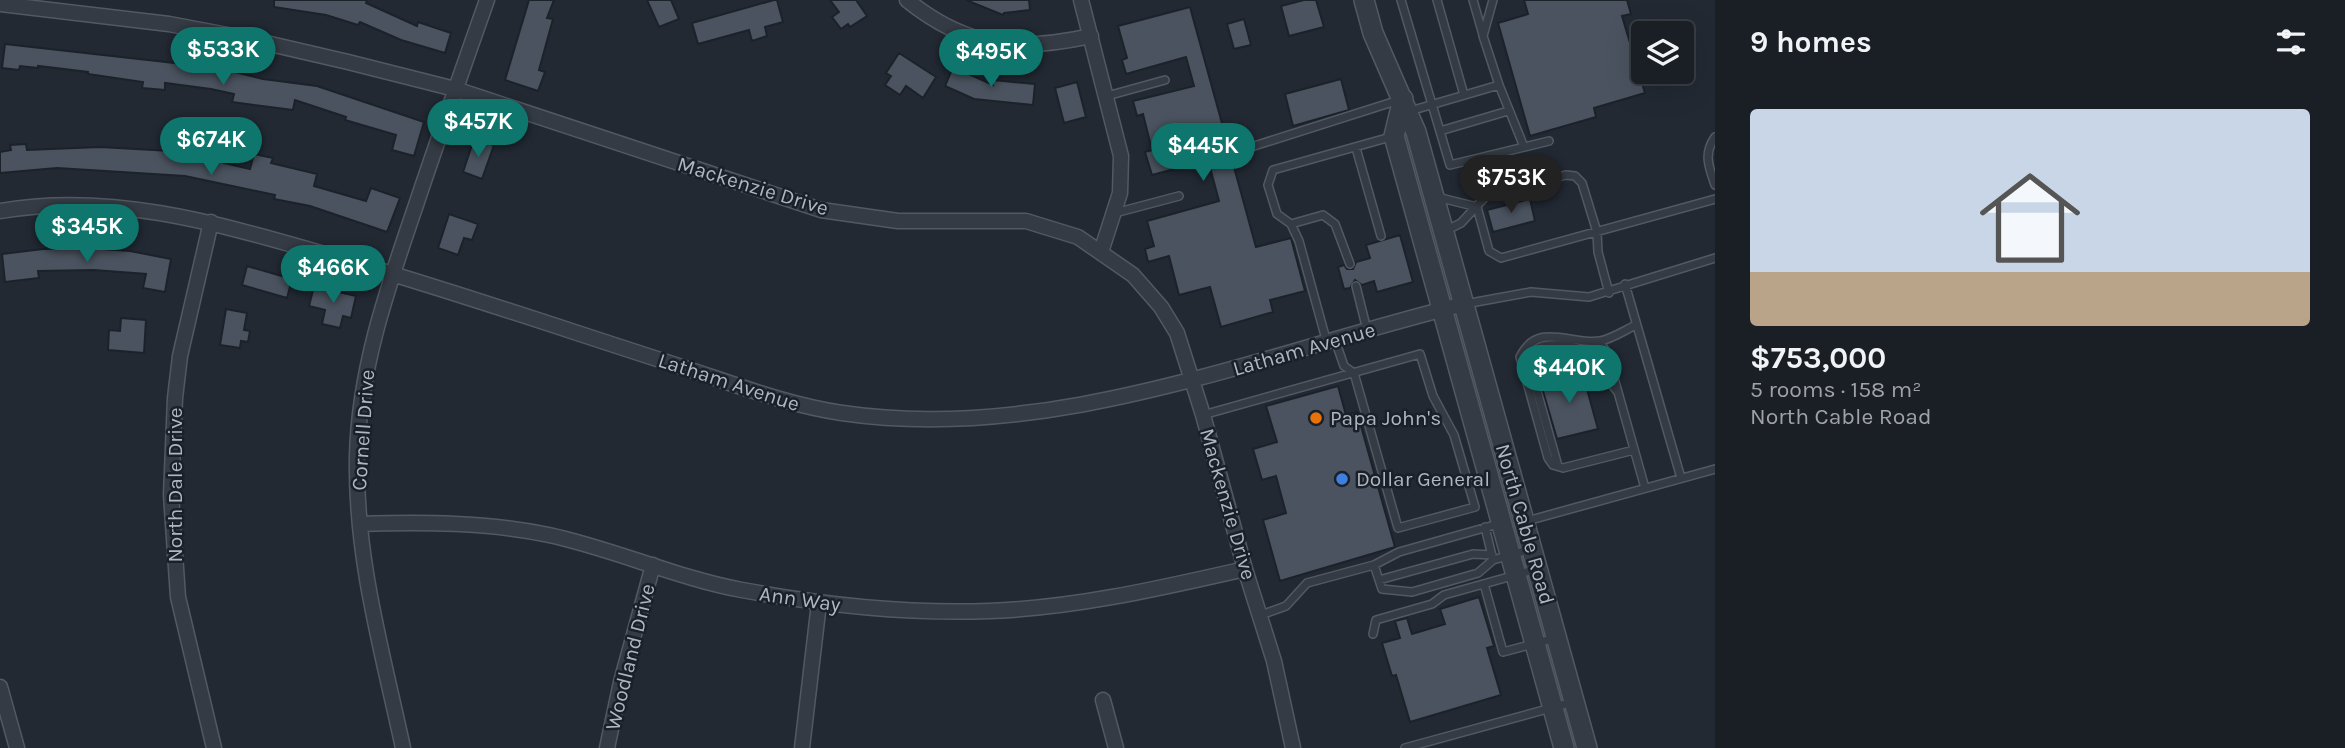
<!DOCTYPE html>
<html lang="en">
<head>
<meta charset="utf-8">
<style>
  :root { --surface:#1a1f26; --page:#272c32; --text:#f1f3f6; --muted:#9fa2a7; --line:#383d43; --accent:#0f766e }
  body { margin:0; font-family:Karla,sans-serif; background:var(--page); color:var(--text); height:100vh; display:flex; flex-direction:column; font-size:26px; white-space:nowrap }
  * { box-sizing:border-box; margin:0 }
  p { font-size:23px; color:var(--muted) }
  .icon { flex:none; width:38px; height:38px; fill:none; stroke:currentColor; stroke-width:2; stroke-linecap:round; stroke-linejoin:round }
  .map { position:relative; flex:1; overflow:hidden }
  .side { display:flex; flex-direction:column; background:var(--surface); width:630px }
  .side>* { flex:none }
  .tools { position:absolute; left:1631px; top:21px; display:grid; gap:14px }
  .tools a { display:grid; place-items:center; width:63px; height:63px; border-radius:7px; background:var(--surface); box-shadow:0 7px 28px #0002,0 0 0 2px var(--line); font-size:35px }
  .price { position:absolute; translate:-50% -60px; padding:0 16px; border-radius:24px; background:var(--accent); color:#fff; font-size:23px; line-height:46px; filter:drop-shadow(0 2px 4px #0008) }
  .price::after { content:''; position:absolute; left:50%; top:42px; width:21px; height:16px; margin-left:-10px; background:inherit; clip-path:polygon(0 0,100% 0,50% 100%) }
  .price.current { background:#222; color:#fff }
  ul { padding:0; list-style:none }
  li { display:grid; align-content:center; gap:14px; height:371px; padding:0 35px }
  li span { display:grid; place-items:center; height:217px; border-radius:7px; color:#555 }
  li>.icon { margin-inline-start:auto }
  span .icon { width:126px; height:126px; fill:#fffc; stroke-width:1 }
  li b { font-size:30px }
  h2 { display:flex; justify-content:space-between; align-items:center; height:84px; padding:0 35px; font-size:30px }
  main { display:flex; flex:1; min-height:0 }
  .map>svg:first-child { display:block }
</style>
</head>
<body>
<main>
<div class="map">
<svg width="1715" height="748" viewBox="0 0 1715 748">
  <rect width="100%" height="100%" fill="#222933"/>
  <path fill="#4a535f" stroke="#1c222a" stroke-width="2" d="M 274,0 L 367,0 L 366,3 L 417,26 L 418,22 L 451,33 L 445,53 L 401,40 L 360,22 L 358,25 L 326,15 L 274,7 Z
    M 529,0 L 554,0 L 547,18 L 553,19 L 539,70 L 545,72 L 538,91 L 505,80 Z
    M 647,0 L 671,0 L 679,19 L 659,27 Z
    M 774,0 L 777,0 L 783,22 L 765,27 L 767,36 L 752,41 L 749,30 L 698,44 L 692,23 Z
    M 830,0 L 856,0 L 867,16 L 850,27 L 848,24 L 841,29 L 832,17 L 839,12 Z
    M 966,0 L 1029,0 L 1030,10 L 1004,13 L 1003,15 Z
    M 1304,0 L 1316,0 L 1324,27 L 1289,36 L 1281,6 Z
    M 1524,0 L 1627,0 L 1631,14 L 1622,16 L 1645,93 L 1594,108 L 1596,117 L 1530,136 L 1498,23 L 1528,14 Z
    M 1190,7 L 1256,247 L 1291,238 L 1305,291 L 1270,300 L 1273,312 L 1221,327 L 1210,287 L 1179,295 L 1169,256 L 1148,262 L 1145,249 L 1154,246 L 1147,221 L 1219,201 L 1208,160 L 1152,175 L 1145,152 L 1152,150 L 1143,114 L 1137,116 L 1133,101 L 1194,86 L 1186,57 L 1126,74 L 1122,60 L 1127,58 L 1118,26 Z
    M 1244,19 L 1251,45 L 1234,49 L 1227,24 Z
    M 5,44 L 219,68 L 263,79 L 317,86 L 424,122 L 414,156 L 392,150 L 396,135 L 345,120 L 346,117 L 295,100 L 293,110 L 232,102 L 234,94 L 211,89 L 165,83 L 165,90 L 142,88 L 143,82 L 88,74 L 88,72 L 38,66 L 38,68 L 20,66 L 19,70 L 2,68 Z
    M 899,53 L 936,77 L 923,98 L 906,86 L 900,95 L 885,85 L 891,76 L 886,73 Z
    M 953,67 L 993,85 L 993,80 L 1035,84 L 1033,105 L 974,99 L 945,86 Z
    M 1341,79 L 1349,110 L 1293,126 L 1285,94 Z
    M 1077,82 L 1086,117 L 1064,123 L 1055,88 Z
    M 474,139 L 494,145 L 482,179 L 463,172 Z
    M 26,144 L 27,150 L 100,147 L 189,152 L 224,158 L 224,163 L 250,169 L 254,154 L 273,158 L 271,163 L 317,174 L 314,186 L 366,201 L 371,188 L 400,198 L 387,232 L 310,206 L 274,199 L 275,195 L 185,176 L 57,168 L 0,173 L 0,152 L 11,150 L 10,145 Z
    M 1530,199 L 1535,221 L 1493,232 L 1487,210 Z
    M 449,214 L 478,224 L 472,240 L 464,238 L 458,255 L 438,248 Z
    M 1400,235 L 1413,282 L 1377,292 L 1374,281 L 1362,285 L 1355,280 L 1350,288 L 1344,289 L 1338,267 L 1344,265 L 1347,269 L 1353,269 L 1356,262 L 1370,258 L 1366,245 Z
    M 88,248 L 130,251 L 171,259 L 165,292 L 143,288 L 146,274 L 94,270 L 38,271 L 39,278 L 5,282 L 2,254 L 43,249 Z
    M 247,266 L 292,279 L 287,298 L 242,285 Z
    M 314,286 L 356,296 L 351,318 L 343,316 L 340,328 L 322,324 L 325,310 L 309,306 Z
    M 226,309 L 247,313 L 244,330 L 250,331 L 248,342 L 241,341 L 240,348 L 220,345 Z
    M 121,318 L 146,320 L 144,353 L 108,350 L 109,330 L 120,331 Z
    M 1582,371 L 1598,429 L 1557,439 L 1540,381 Z
    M 1338,386 L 1346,415 L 1357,412 L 1395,547 L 1280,581 L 1263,520 L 1286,513 L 1276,476 L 1262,480 L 1253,449 L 1277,442 L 1266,406 Z
    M 1479,597 L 1494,646 L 1487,648 L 1501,695 L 1410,722 L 1396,675 L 1392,676 L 1382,643 L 1400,638 L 1395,621 L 1407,618 L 1412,634 L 1445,624 L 1440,609 Z"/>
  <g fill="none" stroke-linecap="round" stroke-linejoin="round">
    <g stroke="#525962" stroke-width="10">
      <path id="service" d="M 1401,0 L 1450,165 L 1549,141
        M 1437,0 L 1464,95
        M 1473,0 L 1483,35
        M 1499,85 L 1524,147
        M 1107,96 L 1165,80
        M 1410,111 L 1499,85 L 1483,36 L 1493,0
        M 1440,131 L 1508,111
        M 1715,137 C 1703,154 1709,167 1715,185
        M 1251,147 L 1399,100
        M 1356,148 L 1381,236
        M 1437,197 L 1477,207
        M 1477,207 L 1489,251 L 1501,258 L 1715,199
        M 1115,213 L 1179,196
        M 1291,224 L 1323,215 L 1335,224 L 1350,264
        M 1445,231 L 1461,223 L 1486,196 L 1566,175 L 1575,176 L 1582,183 L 1597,232 L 1598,252 L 1609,293
        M 1625,284 L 1681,478
        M 1356,286 L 1367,330
        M 1465,304 L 1531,292 L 1589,297 L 1715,258
        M 1599,341 L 1607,353 L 1645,488
        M 1327,343 L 1299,241 L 1291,224 L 1277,214 L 1268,185 L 1273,170 L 1394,136
        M 1203,415 L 1420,354 L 1433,396 L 1454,435 L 1475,507 L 1398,528 L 1354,373 L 1344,366 L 1335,340
        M 1634,450 L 1563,468 L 1553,465 L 1548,458 L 1520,357 C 1538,320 1572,346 1600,341 C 1612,339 1625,330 1636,325
        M 1558,466 L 1530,366 C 1530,360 1530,355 1535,350 C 1545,342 1575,343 1584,352 C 1596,362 1607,379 1617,391
        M 1527,521 L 1715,469
        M 1485,527 L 1493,560 L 1532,549
        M 1374,565 L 1382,589 L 1412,592 L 1478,573 L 1493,560
        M 1379,580 L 1473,554 L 1492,555
        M 1484,584 L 1503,652 L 1556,638
        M 1261,615 L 1286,606 L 1307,583 L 1374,565 L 1399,552 L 1498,524
        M 1373,634 L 1376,620 L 1432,604 L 1444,595 L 1537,569
        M 1405,748 L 1573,702"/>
    </g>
    <g stroke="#525962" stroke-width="17">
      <path id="minor" d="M 907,0 C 968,49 1017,52 1091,36
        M 1081,0 L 1121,156 L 1120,193 L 1101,252
        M 0,4 L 169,24 L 249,39 L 348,62 L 455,89 L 821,210 L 898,221 L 1026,221 L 1078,237 L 1133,275 L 1161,307 L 1177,333 L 1203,415 L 1245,569 L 1274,661 L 1293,748
        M 0,211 C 115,191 226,226 335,257 C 451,290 566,330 682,367 C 734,384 787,405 842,413 C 1052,444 1264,353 1464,304
        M 211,222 L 180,356 L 175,398 L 171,495 L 178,597 L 214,748
        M 360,524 C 423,522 487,522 549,535 C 614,549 677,578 742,590 C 824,605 906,614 989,611 C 1076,608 1161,588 1245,569
        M 0,687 L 17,748
        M 1103,700 L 1116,748
        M 403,748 C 382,650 355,558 357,456 C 359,368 388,287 416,205 C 439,136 463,68 487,0
        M 607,748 L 621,682 L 653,565
        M 802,748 L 819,603"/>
    </g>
    <g stroke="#525962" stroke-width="22">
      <path id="tertiary" d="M 1364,0 L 1373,33 L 1416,132 L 1587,748
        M 1403,99 L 1394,136 L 1564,748"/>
    </g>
    <use href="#service" stroke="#353b44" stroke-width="7"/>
    <use href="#minor" stroke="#353b44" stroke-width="14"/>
    <use href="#tertiary" stroke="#353b44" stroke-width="19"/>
  </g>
  <circle fill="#e8710a" stroke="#1a2028" stroke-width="2.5" cx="1316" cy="418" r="7"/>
  <circle fill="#3f7fe0" stroke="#1a2028" stroke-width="2.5" cx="1342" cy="479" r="7"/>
  <g text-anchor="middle" stroke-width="5" stroke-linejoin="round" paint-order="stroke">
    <g font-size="21" fill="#afb6c1" stroke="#1a2028">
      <text transform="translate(753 186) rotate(17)" y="7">Mackenzie Drive</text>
      <text transform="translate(1304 349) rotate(-16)" y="7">Latham Avenue</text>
      <text transform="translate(729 382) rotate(18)" y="7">Latham Avenue</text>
      <text transform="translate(363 430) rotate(-86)" y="7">Cornell Drive</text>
      <text transform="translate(175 485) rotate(-90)" y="7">North Dale Drive</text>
      <text transform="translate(1228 504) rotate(74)" y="7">Mackenzie Drive</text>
      <text transform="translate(1525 524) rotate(74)" y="7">North Cable Road</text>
      <text transform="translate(800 599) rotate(8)" y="7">Ann Way</text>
      <text transform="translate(630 657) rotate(-76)" y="7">Woodland Drive</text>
    </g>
    <g font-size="21" fill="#afb6c1" stroke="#1a2028" text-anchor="start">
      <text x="1330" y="425">Papa John's</text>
      <text x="1356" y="486">Dollar General</text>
    </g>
  </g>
</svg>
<div class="tools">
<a><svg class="icon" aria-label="layers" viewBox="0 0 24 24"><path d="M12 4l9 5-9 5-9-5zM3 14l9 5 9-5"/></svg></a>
</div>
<b class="price" style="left:223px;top:87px">$533K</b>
<b class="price" style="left:991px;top:89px">$495K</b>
<b class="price" style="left:478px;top:159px">$457K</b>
<b class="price" style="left:211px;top:177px">$674K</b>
<b class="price" style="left:1203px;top:183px">$445K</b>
<b class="price current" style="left:1511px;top:215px">$753K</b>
<b class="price" style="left:87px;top:264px">$345K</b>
<b class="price" style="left:333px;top:305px">$466K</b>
<b class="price" style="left:1569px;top:405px">$440K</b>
</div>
<section class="side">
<h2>9 homes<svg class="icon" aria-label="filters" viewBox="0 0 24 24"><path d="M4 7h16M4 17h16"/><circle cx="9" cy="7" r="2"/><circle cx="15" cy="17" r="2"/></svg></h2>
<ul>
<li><span style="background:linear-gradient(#c9d6e8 75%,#b9a48a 0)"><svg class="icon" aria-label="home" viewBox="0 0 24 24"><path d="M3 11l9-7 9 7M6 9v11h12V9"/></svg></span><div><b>$753,000</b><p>5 rooms · 158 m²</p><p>North Cable Road</p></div></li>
</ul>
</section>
</main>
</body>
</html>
